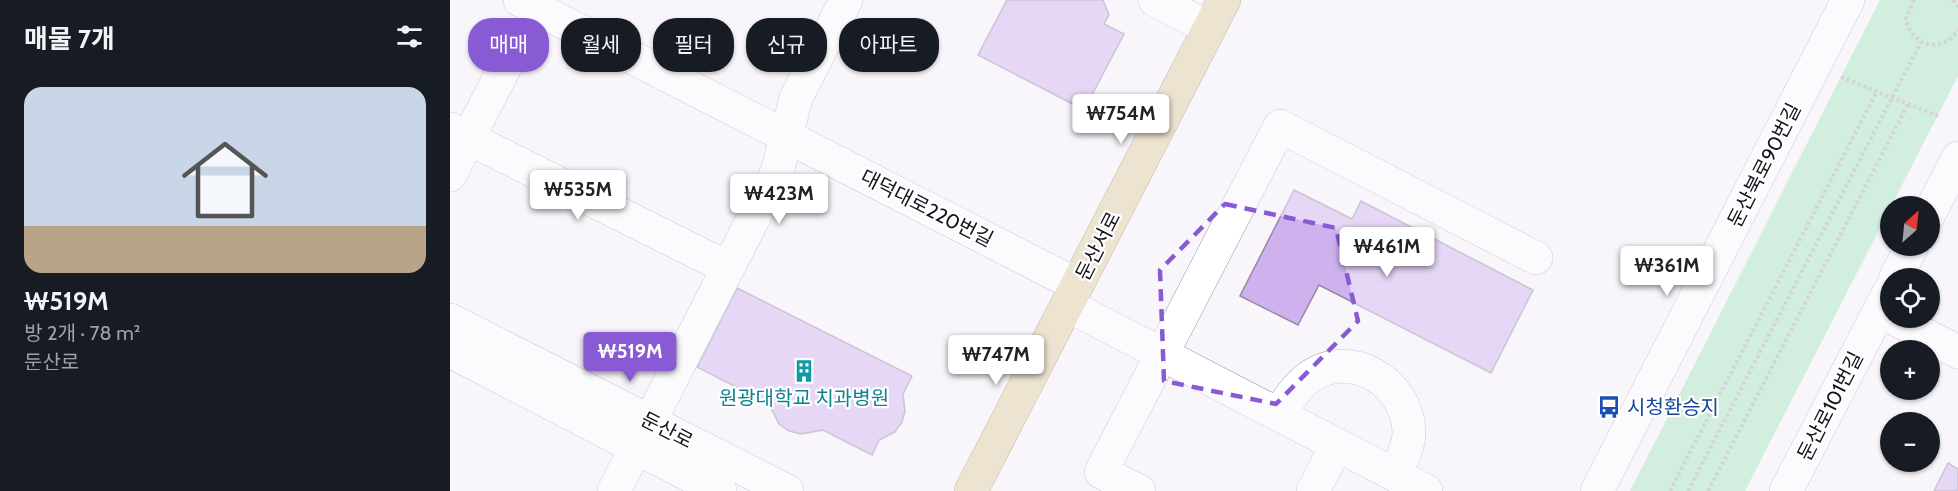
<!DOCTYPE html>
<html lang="ko">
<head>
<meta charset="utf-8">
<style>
  :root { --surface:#171b24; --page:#242831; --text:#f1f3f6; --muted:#9ea1a6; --line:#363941; --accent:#885bd4 }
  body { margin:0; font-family:Cabin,"Noto Sans KR",sans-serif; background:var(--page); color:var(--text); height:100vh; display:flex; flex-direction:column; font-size:22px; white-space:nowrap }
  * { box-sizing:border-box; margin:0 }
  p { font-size:20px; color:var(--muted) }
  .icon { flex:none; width:33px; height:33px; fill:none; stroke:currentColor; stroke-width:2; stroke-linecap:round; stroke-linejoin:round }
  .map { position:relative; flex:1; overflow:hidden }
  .side { display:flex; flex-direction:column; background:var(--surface); width:450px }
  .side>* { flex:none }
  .guide { position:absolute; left:18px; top:18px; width:570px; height:54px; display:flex; gap:12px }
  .needle { width:39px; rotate:27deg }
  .tools { position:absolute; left:1430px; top:196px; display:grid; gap:12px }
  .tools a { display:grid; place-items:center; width:60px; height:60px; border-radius:50%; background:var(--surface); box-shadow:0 2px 4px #0004; font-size:30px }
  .price { position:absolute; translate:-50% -51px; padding:0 14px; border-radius:6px; background:#fff; color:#222; font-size:20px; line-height:39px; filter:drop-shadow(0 2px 3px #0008) }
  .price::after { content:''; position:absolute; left:50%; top:36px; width:18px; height:14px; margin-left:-9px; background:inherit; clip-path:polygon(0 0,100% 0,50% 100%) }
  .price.selected { background:var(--accent); color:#fff }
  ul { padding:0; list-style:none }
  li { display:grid; align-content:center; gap:12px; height:318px; padding:0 24px }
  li+li { border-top:2px solid var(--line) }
  li span { display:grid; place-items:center; height:186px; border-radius:18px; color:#555 }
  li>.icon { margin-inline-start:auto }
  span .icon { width:108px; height:108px; fill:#fffc; stroke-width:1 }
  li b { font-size:26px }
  h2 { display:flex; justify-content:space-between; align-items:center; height:72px; padding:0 24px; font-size:26px }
  .chip { padding:0 21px; border-radius:24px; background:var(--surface); box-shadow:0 2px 4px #0004; font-size:21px; line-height:54px }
  .chip.selected { background:var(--accent); color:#fff }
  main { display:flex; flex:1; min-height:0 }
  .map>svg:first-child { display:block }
</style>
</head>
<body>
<main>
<section class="side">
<h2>매물 7개<svg class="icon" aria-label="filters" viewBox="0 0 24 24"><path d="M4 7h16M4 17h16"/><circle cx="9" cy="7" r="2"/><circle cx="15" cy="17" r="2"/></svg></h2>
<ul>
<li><span style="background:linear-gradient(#c9d6e8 75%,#b9a48a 0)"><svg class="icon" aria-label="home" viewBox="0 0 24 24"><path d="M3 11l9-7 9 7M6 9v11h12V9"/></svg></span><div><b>₩519M</b><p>방 2개 · 78 m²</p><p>둔산로</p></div></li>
</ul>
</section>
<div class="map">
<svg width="1508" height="491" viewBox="0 0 1508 491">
  <rect width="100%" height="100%" fill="#f8f5fb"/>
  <path fill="#a2e5bc" d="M 1430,0 L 1508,0 L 1508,76 L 1295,491 L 1180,491 Z"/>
  <path fill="#ceb1ed" stroke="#9588a3" stroke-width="1.5" d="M 557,0 L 653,0 L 659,15 L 654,24 L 674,34 L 634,110 L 528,55 Z
    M 844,190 L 902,219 L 911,201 L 1083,290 L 1041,373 L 869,285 L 848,325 L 790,296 Z
    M 287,288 L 462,376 L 453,394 L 455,411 L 452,422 L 445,432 L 429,440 L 422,455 L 373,430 L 351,434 L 339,431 L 329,424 L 319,404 L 247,367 Z
    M 1498,463 L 1508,469 L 1508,491 L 1484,491 Z"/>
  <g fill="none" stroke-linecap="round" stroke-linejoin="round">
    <g stroke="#a295b1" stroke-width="34">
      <path id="minor" d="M 70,0 L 627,285
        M 705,0 L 759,28
        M 0,129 L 278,268
        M 23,129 L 69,40
        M 0,175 L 14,147
        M 1479,214 L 1508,158
        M 1445,279 L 1462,246
        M 617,305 L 976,491
        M 1443,318 L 1508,352
        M 0,320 L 337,491
        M 0,351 L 270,491
        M 828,414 C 837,402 845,388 857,379 C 899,346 958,382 959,432 C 959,446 951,462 945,475
        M 200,421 L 327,172 L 346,98 L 396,0
        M 164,491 L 186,447
        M 689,491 L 651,472 L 830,126 L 1086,258
        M 863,491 L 887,445
        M 1147,491 L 1398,0
        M 1336,491 L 1440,290"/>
    </g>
    <g stroke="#8c7547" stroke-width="34">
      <path id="major" d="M 521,491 L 774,0"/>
    </g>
    <path stroke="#aca8b0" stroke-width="4" stroke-dasharray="3 3" stroke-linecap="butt" d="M 1464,0 L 1456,18 C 1460,46 1492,55 1508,30
      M 1503,0 L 1508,7
      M 1391,77 L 1488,116
      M 1220,491 L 1427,91
      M 1238,491 L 1471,42
      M 1258,491 L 1458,104"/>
    <use href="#minor" stroke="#fff" stroke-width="33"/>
    <use href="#major" stroke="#e0cc9e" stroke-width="33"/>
  </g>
  <path d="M0 0H1508V491H0ZM 775,204 L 886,228 L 908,321 L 826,404 L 714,381 L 710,270 Z" fill="#f8f5fb" fill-opacity=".55" fill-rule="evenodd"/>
  <path fill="none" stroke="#885bd4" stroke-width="4.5" stroke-dasharray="12 8" stroke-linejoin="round" d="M 775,204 L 886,228 L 908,321 L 826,404 L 714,381 L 710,270 Z"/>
  <defs>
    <g id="building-bare" transform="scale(1.8)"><path d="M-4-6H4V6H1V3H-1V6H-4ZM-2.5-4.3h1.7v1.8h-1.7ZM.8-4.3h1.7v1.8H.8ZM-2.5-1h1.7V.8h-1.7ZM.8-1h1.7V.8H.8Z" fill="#0f9aa8" stroke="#fff" stroke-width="2.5" paint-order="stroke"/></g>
    <g id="bus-bare" transform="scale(1.8)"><path d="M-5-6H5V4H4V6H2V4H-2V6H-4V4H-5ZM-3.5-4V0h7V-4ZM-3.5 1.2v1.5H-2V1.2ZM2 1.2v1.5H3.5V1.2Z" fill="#1a4fb4" stroke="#fff" stroke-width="2.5" paint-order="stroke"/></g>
  </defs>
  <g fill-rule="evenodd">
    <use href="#building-bare" x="354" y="371"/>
    <use href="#bus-bare" x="1159" y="407"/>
  </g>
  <g text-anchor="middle" stroke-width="4.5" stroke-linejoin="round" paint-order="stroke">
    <g font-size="20" fill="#16121c" stroke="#fff">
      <text transform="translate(1314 165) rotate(-63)" y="7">둔산북로90번길</text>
      <text transform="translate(477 208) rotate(27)" y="7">대덕대로220번길</text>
      <text transform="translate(648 246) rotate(-63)" y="7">둔산서로</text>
      <text transform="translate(1380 406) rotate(-63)" y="7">둔산로101번길</text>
      <text transform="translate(217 430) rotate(27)" y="7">둔산로</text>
    </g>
    <g font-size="20" fill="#0d838f" stroke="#fff">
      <text x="354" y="405">원광대학교 치과병원</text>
    </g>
    <g font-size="20" fill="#164399" stroke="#fff" text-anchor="start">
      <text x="1177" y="414">시청환승지</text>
    </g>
  </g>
</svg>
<div class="tools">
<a><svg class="needle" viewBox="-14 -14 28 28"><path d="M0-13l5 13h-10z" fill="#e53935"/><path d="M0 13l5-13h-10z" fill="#9ea1a6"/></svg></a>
<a><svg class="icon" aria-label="locate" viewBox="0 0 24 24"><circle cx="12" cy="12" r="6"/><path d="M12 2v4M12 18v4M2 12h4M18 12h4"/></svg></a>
<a>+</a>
<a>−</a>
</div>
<b class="price" style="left:671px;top:145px">₩754M</b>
<b class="price" style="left:128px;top:221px">₩535M</b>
<b class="price" style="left:329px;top:225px">₩423M</b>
<b class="price" style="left:937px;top:278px">₩461M</b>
<b class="price" style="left:1217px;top:297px">₩361M</b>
<b class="price selected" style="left:180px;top:383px">₩519M</b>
<b class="price" style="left:546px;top:386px">₩747M</b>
<div class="guide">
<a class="chip selected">매매</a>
<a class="chip">월세</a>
<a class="chip">필터</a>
<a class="chip">신규</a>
<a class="chip">아파트</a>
</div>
</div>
</main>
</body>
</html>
